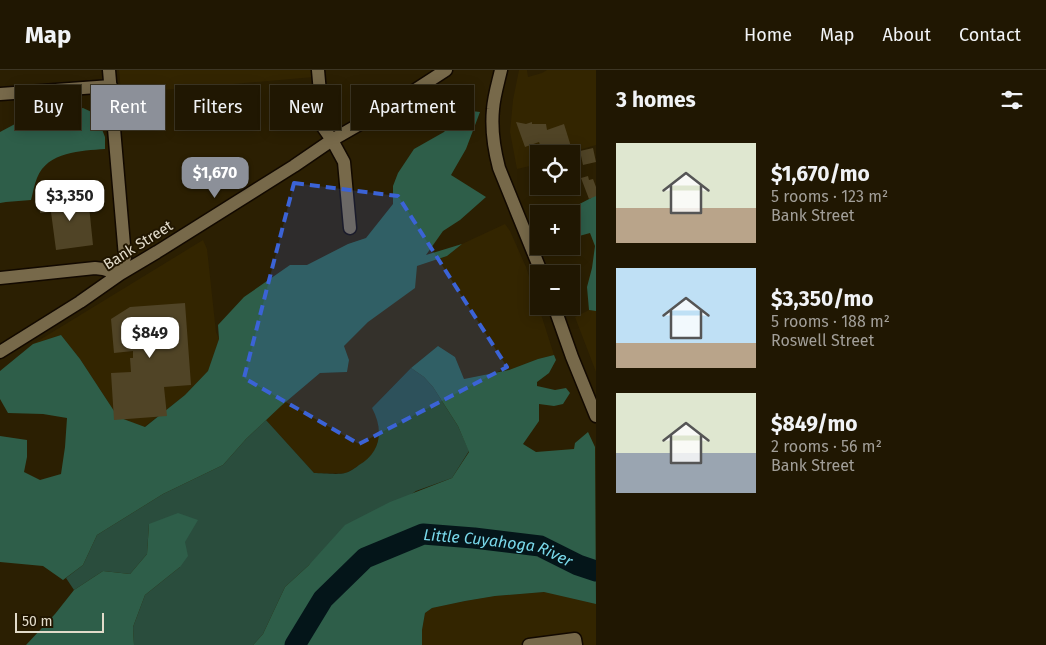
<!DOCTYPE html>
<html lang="en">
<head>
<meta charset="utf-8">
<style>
  :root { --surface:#201702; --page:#2d2411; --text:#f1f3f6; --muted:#a29f99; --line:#3d3624; --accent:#8c9099 }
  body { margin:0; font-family:"Fira Sans",sans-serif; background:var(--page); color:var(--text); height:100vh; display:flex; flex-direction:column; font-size:19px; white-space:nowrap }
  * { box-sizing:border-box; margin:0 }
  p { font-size:16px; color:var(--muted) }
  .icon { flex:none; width:28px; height:28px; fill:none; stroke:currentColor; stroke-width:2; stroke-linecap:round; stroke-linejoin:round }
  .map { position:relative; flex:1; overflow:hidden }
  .sheet { display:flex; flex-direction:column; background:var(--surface); width:450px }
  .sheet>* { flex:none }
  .top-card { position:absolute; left:15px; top:15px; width:475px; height:45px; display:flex; gap:10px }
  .buttons { position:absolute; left:530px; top:75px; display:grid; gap:10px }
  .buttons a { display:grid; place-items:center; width:50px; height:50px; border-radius:0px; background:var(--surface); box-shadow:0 2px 12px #0003,0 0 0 1px var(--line); font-size:25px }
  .scale { position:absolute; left:15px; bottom:12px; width:89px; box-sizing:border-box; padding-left:5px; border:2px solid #e2dbca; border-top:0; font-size:14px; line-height:18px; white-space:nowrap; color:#e2dbca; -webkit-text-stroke:4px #211600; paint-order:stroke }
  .price { position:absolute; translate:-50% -42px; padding:0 11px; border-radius:10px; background:#fff; color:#222; font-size:16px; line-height:32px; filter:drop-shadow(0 1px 2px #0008) }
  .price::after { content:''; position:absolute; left:50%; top:30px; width:15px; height:11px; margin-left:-8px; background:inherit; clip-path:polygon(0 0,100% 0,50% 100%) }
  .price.on { background:var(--accent); color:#fff }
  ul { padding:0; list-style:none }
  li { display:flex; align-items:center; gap:15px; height:125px; padding:0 20px }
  li span { display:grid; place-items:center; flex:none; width:140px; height:100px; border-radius:0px; color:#555 }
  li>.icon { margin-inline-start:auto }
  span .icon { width:60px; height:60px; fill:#fffc; stroke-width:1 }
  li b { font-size:21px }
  h2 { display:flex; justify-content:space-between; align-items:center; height:60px; padding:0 20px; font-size:21px }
  .tag { padding:0 18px; border-radius:0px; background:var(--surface); box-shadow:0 2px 12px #0003,0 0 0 1px var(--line); font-size:18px; line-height:45px }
  .tag.on { background:var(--accent); color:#fff }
  header { display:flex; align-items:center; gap:30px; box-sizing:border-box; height:70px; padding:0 25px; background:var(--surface); border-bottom:1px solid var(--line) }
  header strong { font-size:24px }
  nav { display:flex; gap:28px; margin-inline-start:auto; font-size:18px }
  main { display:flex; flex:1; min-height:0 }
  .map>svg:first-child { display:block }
</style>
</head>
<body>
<header>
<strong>Map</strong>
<nav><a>Home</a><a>Map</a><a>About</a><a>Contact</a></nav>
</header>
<main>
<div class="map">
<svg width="596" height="575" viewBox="0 0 596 575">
  <rect width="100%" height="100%" fill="#2b1f02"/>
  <path fill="#332500" d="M 119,0 L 314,0 L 314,7 L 129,23 L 121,22 Z
    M 519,0 L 527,0 L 528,7 L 542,3 L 547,0 L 596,0 L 596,75 L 579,80 L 574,85 L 571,86 L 571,84 L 539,84 L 539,94 L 517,99 L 510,62 L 513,30 Z
    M 505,154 L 510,161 L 526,197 L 554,285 L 538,289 L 509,300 L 464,309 L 455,287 L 438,276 L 411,298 L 372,338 L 377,346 L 380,366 L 374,382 L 365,392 L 346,403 L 314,403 L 266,350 L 281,336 L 320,303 L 347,302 L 349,290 L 344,276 L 368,252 L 417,196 L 447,186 L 462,174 Z
    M 203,170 L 207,179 L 216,262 L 219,269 L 208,301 L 185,325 L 144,357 L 118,347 L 80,289 L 61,265 L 33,274 Z
    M 589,240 L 596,241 L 596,302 L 575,247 Z
    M 545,522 L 596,534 L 596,575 L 422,575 L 422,560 L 425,543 L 432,538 L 465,531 L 495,526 Z"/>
  <path fill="#2a4d3d" d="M 411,298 L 424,307 L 433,317 L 458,356 L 469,381 L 452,408 L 416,421 L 309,495 L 285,517 L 263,564 L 253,575 L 134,575 L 133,557 L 145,525 L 180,497 L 149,454 L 147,484 L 130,504 L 103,501 L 74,520 L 66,508 L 83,495 L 97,465 L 163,424 L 223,395 L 246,369 L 266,350 L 314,403 C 322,403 338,405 345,403 C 350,402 355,398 359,395 C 381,382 384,360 372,338 Z"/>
  <path fill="#2e5e49" d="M 83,38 L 96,44 L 105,67 L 105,79 C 81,81 48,81 37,108 C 34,115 33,123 31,130 L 6,132 L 0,133 L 0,62 L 15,54 L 48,44 Z
    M 463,40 L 480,42 L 466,79 L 451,105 L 486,127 L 460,150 L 443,161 L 426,185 L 462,174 L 447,186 L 417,196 L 415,218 L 368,252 L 344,276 L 349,290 L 347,302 L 320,303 L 281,336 L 246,369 L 223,395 L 163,424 L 97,465 L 83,495 L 63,510 L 43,496 L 0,492 L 0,366 L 27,370 L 27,387 L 24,402 L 40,410 L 61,404 L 65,377 L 67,348 L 43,344 L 8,343 L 0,329 L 0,301 L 33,274 L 61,265 L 80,289 L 118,347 L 145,357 L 185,325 L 208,301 L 219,269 L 218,255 L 244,227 L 290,195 L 307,195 L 348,174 L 366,168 L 393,134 L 393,116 L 398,103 L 414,79 L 444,62 Z
    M 596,120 L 596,241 L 589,240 L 587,217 L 592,198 L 595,176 L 590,163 L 572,168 L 571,144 L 566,144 L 570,139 L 591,128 Z
    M 438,276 L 455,287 L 464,309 L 509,300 L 538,289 L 554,285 L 556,290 L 549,303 L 537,312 L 537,316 L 555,320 L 566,318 L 570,323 L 563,334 L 554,336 L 539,334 L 539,351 L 523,374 L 536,382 L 574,379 L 575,373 L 588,362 L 595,377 L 596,534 L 544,522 L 495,526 L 465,531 L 432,538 L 425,543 L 422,560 L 422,575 L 253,575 L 263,564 L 285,517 L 309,495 L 345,455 L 390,432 L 452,408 L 469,382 L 458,356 L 433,317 L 424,307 L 411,298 Z
    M 178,443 L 198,450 L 185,472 L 188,486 L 180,497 L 145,525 L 133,557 L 134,575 L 26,575 L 55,544 L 74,520 L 103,501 L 130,504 L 147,484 L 149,454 Z"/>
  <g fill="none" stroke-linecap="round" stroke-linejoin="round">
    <path stroke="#041519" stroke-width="21" id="s1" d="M 295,575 L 323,529 L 365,488 L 423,464 L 474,468 L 540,476 L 578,495 L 596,501"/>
  </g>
  <path fill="#504426" d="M 516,52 L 526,54 L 532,52 L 532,54 L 546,54 L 547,60 L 564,54 L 573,83 L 543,84 L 539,72 L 525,77 Z
    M 593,78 L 596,92 L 583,95 L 580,81 Z
    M 574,92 L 576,99 L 571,101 L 571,93 Z
    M 539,94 L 539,107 L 531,108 L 529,98 L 532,97 L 532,96 Z
    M 588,106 L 589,110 L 593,109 L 596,117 L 596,126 L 589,129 L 581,108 Z
    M 539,115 L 539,116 L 554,116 L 555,123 L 543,126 L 542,125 L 538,126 L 535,116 Z
    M 88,126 L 93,175 L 56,180 L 51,142 L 40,143 L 39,133 Z
    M 577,167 L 581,182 L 560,186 L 557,176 L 571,176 L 571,168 Z
    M 185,233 L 191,315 L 164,317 L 167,346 L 114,350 L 111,303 L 131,302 L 130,288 L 133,288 L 133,281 L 114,283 L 111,249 L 130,237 Z"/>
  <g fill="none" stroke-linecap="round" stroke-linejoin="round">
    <g stroke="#120900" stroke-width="15">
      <path id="minor" d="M 318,0 L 323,57 L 332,70 L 344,92 L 350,158
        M 501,0 C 498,13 494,26 493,39 C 491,59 494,79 499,98 L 542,204
        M 0,24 L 111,16
        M 0,208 L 95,198 L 103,199 L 120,204 L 125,187 L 109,0
        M 554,236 L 572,287 L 596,346
        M 0,282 L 80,232 L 120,204 L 157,182 L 294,96 L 332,70 L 386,39 L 446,0
        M 529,575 L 575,569 L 576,575"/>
    </g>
    <use href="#minor" stroke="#77694a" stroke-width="12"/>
  </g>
  <path fill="#3b63d6" fill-opacity="0.2" stroke="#3b63d6" stroke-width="4" stroke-dasharray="10 6" stroke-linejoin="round" d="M 294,113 L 398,126 L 507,297 L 359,374 L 244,308 Z"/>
  <g text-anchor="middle" stroke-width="4" stroke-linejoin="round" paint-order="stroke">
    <g font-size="15" fill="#e2dbca" stroke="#211600">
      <text transform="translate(138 175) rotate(-32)" y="5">Bank Street</text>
    </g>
    <g font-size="16" font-style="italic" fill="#79d8ea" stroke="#211600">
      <text dy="6" stroke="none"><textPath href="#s1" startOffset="252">Little Cuyahoga River</textPath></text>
    </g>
  </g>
</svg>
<div class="buttons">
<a><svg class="icon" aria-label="locate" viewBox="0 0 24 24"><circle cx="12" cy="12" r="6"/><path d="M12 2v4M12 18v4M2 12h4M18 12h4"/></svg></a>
<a>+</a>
<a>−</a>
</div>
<div class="scale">50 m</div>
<b class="price on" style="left:215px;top:129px">$1,670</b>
<b class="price" style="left:70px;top:152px">$3,350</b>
<b class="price" style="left:150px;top:289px">$849</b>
<div class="top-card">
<a class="tag">Buy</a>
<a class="tag on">Rent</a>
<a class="tag">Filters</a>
<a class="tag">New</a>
<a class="tag">Apartment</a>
</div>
</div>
<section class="sheet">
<h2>3 homes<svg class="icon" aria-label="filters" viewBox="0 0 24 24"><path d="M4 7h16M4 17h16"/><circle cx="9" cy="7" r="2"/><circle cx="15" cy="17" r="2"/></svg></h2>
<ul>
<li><span style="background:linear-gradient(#dfe7d0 65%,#b9a48a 0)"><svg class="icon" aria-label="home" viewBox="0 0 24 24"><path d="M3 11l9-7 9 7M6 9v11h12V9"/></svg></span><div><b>$1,670/mo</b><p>5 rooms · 123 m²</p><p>Bank Street</p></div></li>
<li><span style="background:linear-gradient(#bfe0f5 75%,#b9a48a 0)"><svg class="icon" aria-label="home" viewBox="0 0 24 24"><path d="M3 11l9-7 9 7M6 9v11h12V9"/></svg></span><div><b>$3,350/mo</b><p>5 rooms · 188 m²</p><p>Roswell Street</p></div></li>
<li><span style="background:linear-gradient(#dfe7d0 60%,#9aa5b1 0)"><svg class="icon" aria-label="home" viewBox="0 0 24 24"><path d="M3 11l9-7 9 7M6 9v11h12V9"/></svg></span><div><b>$849/mo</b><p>2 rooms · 56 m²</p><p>Bank Street</p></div></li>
</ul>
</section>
</main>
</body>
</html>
